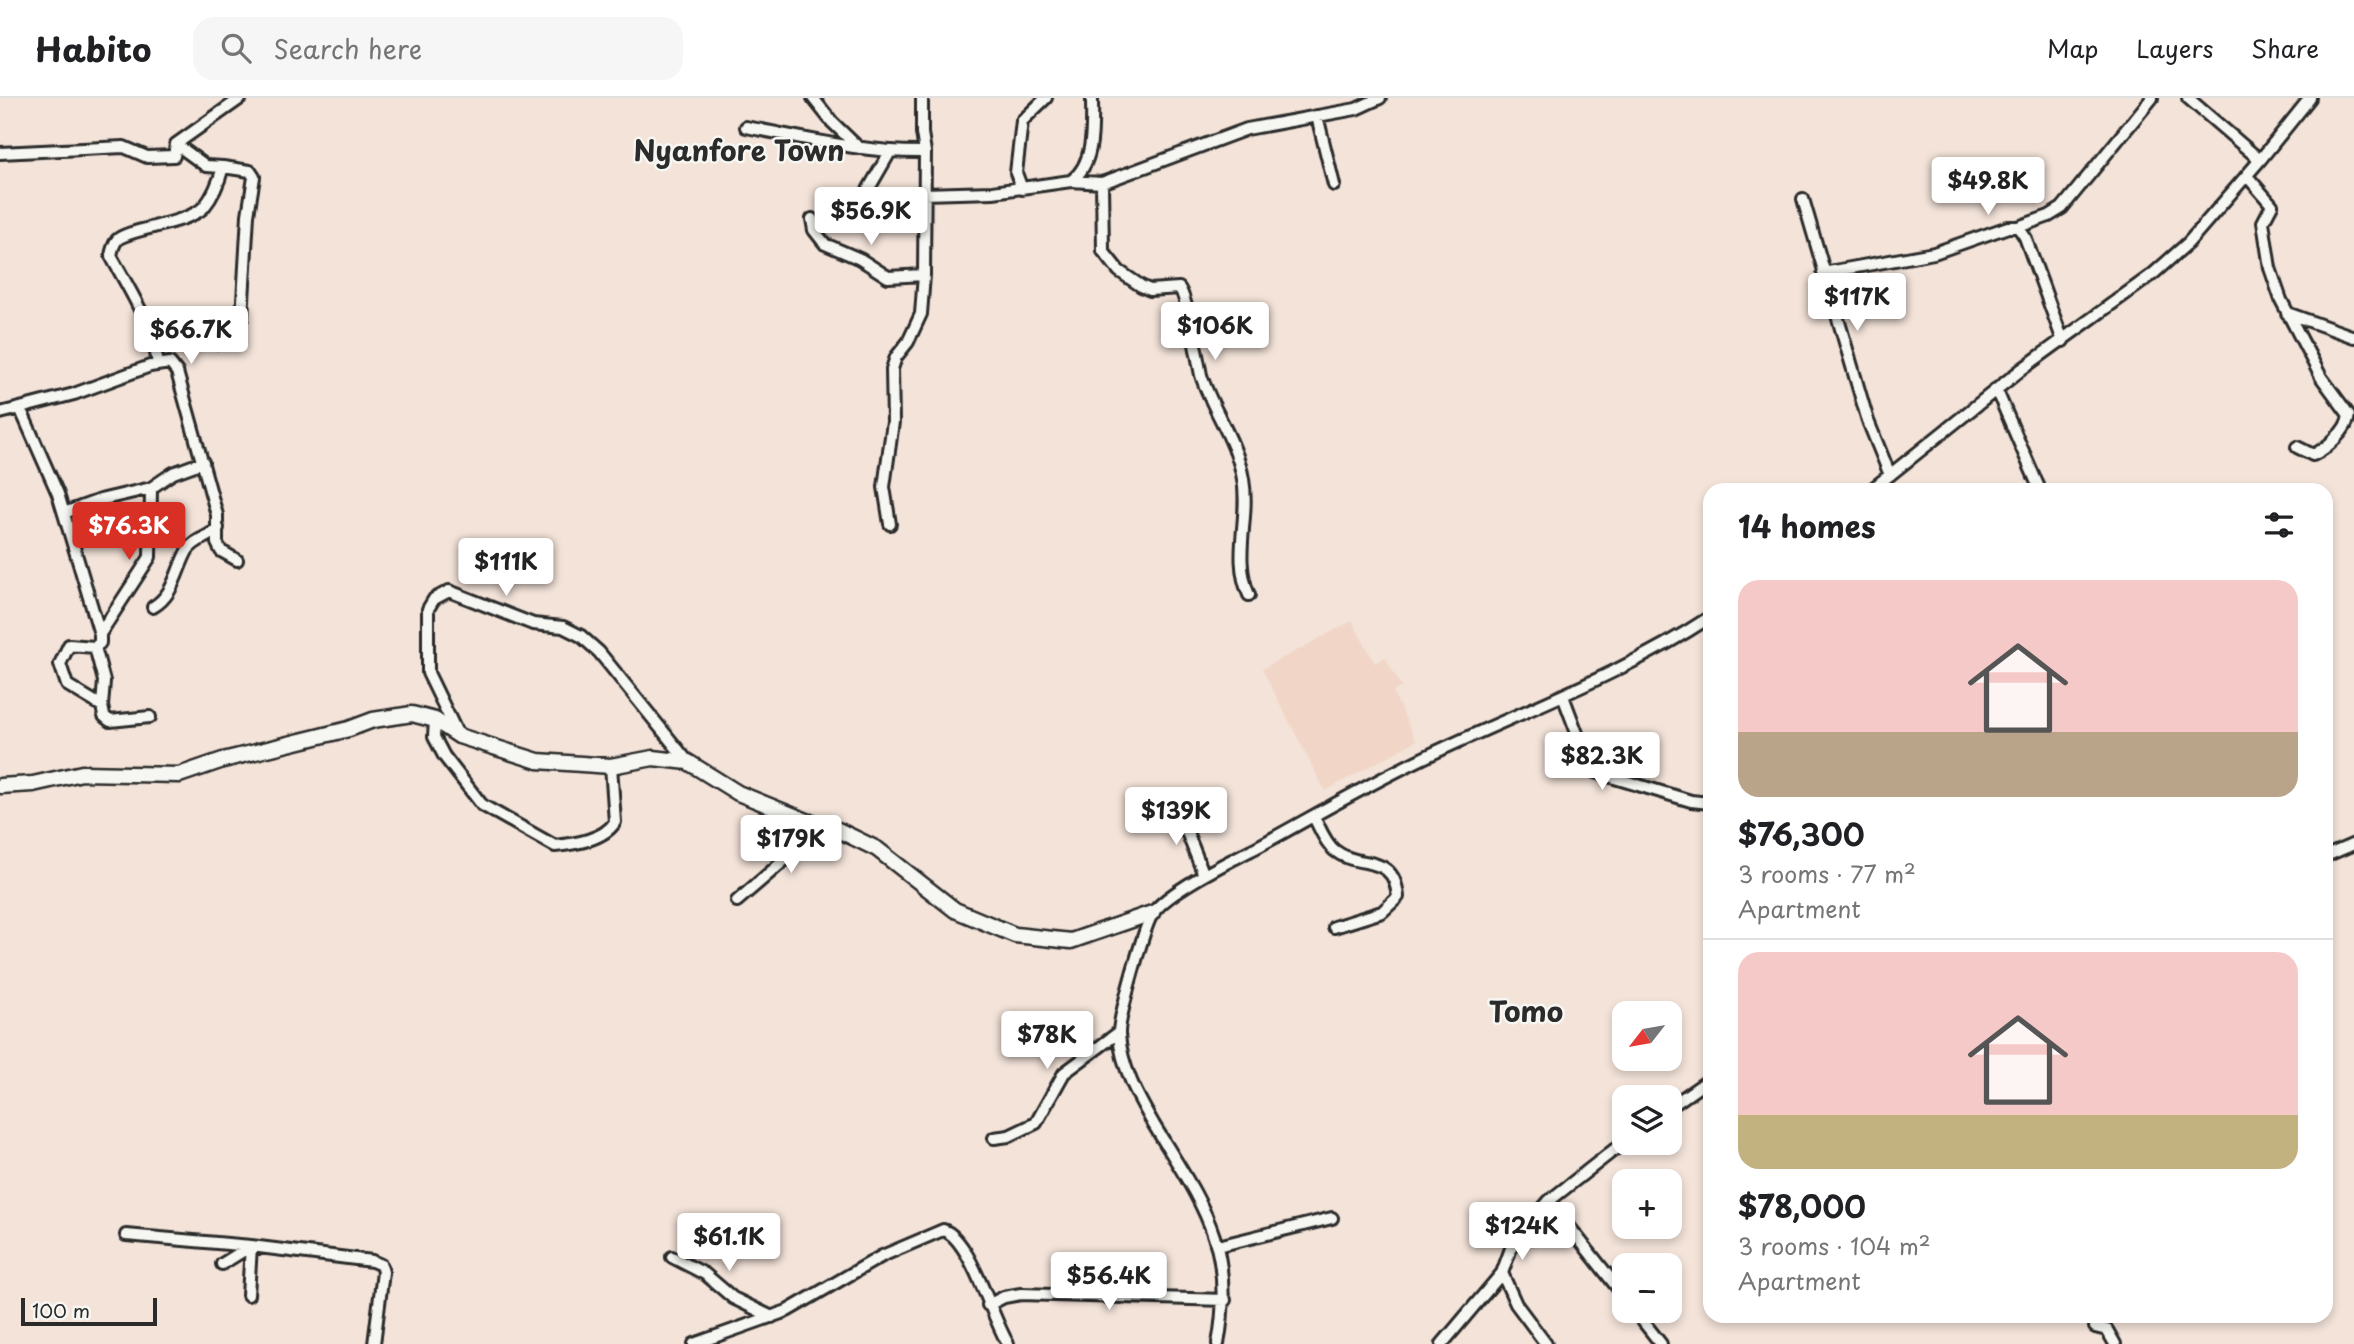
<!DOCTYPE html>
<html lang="en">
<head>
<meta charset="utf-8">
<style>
  :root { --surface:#fff; --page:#f6f6f6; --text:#202124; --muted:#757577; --line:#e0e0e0; --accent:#d93025 }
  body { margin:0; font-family:"Playpen Sans",sans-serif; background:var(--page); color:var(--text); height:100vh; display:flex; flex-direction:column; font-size:26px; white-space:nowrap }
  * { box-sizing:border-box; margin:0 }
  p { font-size:23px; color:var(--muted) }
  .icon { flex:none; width:38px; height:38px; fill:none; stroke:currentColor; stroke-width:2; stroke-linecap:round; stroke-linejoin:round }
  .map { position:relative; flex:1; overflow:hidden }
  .panel { position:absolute; left:1703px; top:385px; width:630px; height:840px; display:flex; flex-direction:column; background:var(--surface); border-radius:21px; box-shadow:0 4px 10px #0003 }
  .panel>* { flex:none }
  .needle { width:46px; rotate:239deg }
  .buttons { position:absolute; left:1612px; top:903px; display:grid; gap:14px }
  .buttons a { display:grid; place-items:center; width:70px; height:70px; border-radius:14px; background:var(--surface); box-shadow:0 4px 10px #0003; font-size:35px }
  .scale { position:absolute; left:21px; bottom:18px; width:136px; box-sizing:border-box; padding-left:7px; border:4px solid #2b2b2b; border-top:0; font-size:19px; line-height:24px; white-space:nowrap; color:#2b2b2b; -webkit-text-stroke:5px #f6f6f2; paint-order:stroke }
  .price { position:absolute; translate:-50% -60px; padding:0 16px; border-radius:7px; background:#fff; color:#222; font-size:23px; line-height:46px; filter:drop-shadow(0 2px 4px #0008) }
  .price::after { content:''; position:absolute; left:50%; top:42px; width:21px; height:16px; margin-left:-10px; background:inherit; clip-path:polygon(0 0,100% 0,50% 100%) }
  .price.active { background:var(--accent); color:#fff }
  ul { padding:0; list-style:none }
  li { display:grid; align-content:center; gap:14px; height:371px; padding:0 35px }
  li+li { border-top:2px solid var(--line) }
  li span { display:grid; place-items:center; height:217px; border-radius:21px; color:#555 }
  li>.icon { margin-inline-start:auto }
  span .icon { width:126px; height:126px; fill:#fffc; stroke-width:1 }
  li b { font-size:30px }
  h2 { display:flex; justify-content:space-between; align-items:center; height:84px; padding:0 35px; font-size:30px }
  header { display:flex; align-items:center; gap:42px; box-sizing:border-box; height:98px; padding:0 35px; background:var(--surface); border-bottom:2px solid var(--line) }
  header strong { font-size:33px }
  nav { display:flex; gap:38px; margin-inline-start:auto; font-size:24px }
  .search { width:490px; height:63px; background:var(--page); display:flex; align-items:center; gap:18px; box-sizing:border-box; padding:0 24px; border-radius:21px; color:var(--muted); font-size:26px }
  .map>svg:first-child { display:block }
</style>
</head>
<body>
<header>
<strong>Habito</strong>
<div class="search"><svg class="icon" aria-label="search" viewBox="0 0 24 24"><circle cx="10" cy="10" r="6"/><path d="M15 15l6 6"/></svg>Search here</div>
<nav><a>Map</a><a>Layers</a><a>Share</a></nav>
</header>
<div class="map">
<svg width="2354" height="1246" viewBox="0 0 2354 1246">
  <rect width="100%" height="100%" fill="#f3e3d9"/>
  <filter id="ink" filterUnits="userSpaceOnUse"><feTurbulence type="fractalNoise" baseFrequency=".0143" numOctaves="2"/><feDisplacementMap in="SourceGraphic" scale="14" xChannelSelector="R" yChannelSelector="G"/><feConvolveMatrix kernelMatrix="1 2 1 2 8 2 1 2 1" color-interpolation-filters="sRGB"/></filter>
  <g filter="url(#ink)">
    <path fill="#f1d6c7" d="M 1352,523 L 1375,565 L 1385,559 L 1402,589 L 1393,594 L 1416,643 L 1325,693 L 1262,571 Z"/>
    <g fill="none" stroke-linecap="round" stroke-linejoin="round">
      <g stroke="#2b2b2b" stroke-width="16">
        <path id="minor" d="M 813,0 L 832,24 L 859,50
          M 2188,0 L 2260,62
          M 1317,18 L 1334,87
          M 746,29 C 805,40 864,55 925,54
          M 176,46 L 206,68 L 223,69
          M 0,55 L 124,49 L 147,59 L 174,58 L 176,46 L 241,0
          M 2247,78 L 2272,107 L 2263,124 L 2270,170 L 2281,202 L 2321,279 L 2349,317 C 2348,332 2326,351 2313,357 L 2297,349
          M 1071,83 C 1096,65 1092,26 1092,0
          M 1102,85 L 1103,153 L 1119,173 L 1141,188 L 1150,192 L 1179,190 C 1186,196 1198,262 1201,277 C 1211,310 1237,343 1243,381 C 1250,420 1232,459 1249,497
          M 1022,91 L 1016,75 L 1022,23 L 1046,0
          M 924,96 L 993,94 L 1071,83 L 1102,85 L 1247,31 L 1356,11 L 1380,0
          M 1803,101 L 1868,323 L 1890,377
          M 861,104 L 890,54
          M 812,121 L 814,132 L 825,146 L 860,161 L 888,179 L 924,177
          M 2018,129 L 2049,118 L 2062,110 L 2152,0
          M 1823,175 L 1934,155 L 2008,129 L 2018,129 L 2025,139 L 2063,243
          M 2287,215 L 2354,239
          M 158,266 C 153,228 129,191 111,158 C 112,152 113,147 117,142 C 127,131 188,126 204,109 C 214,97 219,84 223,69 L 250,73 L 254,79 L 248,117 L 242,220 L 229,238 L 218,245
          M 1996,291 L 2040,392
          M 20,310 L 74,296 L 150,268 L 170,265 L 177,274 L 217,417 L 217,445 L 221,453 L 237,462
          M 0,315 L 20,310 L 58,396 L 100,536 L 100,545 L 95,549 L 104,583 L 102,608 L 104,618 L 110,623 L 150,619
          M 1871,392 L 2022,271 L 2153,176 L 2188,145 L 2260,62 L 2310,0
          M 64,415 L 100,402 L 151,390 L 173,375 L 203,364
          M 890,426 L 884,389 L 893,324 L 892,271 L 896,259 L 908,244 L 921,216 L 924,177 L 925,54 L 922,35 L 922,0
          M 153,509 C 174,497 176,473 187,453 C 195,440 208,441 218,430
          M 100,536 L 150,459 L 151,390
          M 95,549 L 69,547 L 60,566 L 67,587 L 102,608
          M 1563,598 L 1589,667 L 1595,674 L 1691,703 L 1710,705
          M 435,622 L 434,639 L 444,658 L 482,707 L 555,748 C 574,746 604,742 615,724 L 611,668
          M 457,635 L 428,575 L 428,511 L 434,501 L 449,493 L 533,526 L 563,529 L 581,538 L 599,554 L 688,664
          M 1177,709 L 1204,777
          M 1314,719 C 1320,730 1324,743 1334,752 C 1360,773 1394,753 1398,799 L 1382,814 L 1334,829
          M 2326,758 L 2354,746
          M 737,803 L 787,760 L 807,723
          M 1670,1009 L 1710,981
          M 994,1040 L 1009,1038 L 1036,1025 L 1064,975 L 1118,935
          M 1549,1103 L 1624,1198
          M 126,1137 L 251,1148 L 372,1163 L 381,1167 L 383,1174 L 374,1246
          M 1218,1148 L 1332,1120
          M 672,1159 L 705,1176 L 733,1200 L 772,1219
          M 222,1166 L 251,1148
          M 1502,1175 L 1516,1206 L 1546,1246
          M 248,1197 L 251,1148
          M 988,1207 L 1004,1199 L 1021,1196 L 1225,1202
          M 1635,1213 L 1661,1246
          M 2095,1229 L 2107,1232 L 2115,1246
          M 694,1246 L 787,1213 L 882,1158 L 943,1132 C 970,1140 991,1218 1008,1246
          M 1218,1246 C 1236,1148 1202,1106 1154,1027 C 1138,999 1121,969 1119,936 C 1118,922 1145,825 1153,815 C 1168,793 1234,761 1259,748 C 1312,719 1365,688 1419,662 C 1516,615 1619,579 1710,519
          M 1442,1246 L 1502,1175 L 1513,1145 L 1549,1103 L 1624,1044"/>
      </g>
      <g stroke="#2b2b2b" stroke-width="19">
        <path id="tertiary" d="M 0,688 L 33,686 L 82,675 L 179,677 L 223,662 L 349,631 L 373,622 L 412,616 L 435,622 L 459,638 L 538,663 L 611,668 L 653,660 L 688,664 L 738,695 L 807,723 L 838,732 L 877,751 L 955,812 L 1015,837 L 1071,843 L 1152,815"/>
      </g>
      <use href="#minor" stroke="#f6f6f2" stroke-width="10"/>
      <use href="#tertiary" stroke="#f6f6f2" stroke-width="14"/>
    </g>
  </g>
  <g text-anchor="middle" stroke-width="5" stroke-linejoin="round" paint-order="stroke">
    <g font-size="28" font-weight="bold" fill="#2b2b2b" stroke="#f6f6f2">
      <text x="739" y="63">Nyanfore Town</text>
      <text x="1526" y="924">Tomo</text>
    </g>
  </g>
</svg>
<div class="buttons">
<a><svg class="needle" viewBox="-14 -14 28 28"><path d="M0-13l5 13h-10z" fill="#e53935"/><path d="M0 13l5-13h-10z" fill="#757577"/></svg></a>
<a><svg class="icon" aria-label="layers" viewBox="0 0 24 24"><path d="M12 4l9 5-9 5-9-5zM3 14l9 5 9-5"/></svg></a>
<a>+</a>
<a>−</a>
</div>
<div class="scale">100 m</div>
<b class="price" style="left:1988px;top:119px">$49.8K</b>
<b class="price" style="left:871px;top:149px">$56.9K</b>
<b class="price" style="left:1857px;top:235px">$117K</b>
<b class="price" style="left:1215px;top:264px">$106K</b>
<b class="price" style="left:191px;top:268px">$66.7K</b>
<b class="price active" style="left:129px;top:464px">$76.3K</b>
<b class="price" style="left:506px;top:500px">$111K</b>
<b class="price" style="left:1602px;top:694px">$82.3K</b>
<b class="price" style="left:1176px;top:749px">$139K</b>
<b class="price" style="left:791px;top:777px">$179K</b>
<b class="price" style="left:1047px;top:973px">$78K</b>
<b class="price" style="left:1522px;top:1164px">$124K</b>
<b class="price" style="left:729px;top:1175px">$61.1K</b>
<b class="price" style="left:1109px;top:1214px">$56.4K</b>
<section class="panel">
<h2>14 homes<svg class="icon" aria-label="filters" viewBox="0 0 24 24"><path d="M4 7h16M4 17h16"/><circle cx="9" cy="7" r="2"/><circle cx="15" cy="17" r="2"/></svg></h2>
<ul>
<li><span style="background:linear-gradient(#f6c9c9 70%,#b9a48a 0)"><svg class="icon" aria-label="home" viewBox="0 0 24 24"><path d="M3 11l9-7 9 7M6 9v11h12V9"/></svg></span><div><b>$76,300</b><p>3 rooms · 77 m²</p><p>Apartment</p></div></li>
<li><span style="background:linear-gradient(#f6c9c9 75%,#c2b280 0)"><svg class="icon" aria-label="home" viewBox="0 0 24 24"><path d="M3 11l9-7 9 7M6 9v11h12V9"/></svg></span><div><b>$78,000</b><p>3 rooms · 104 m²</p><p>Apartment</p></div></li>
</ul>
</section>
</div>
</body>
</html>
